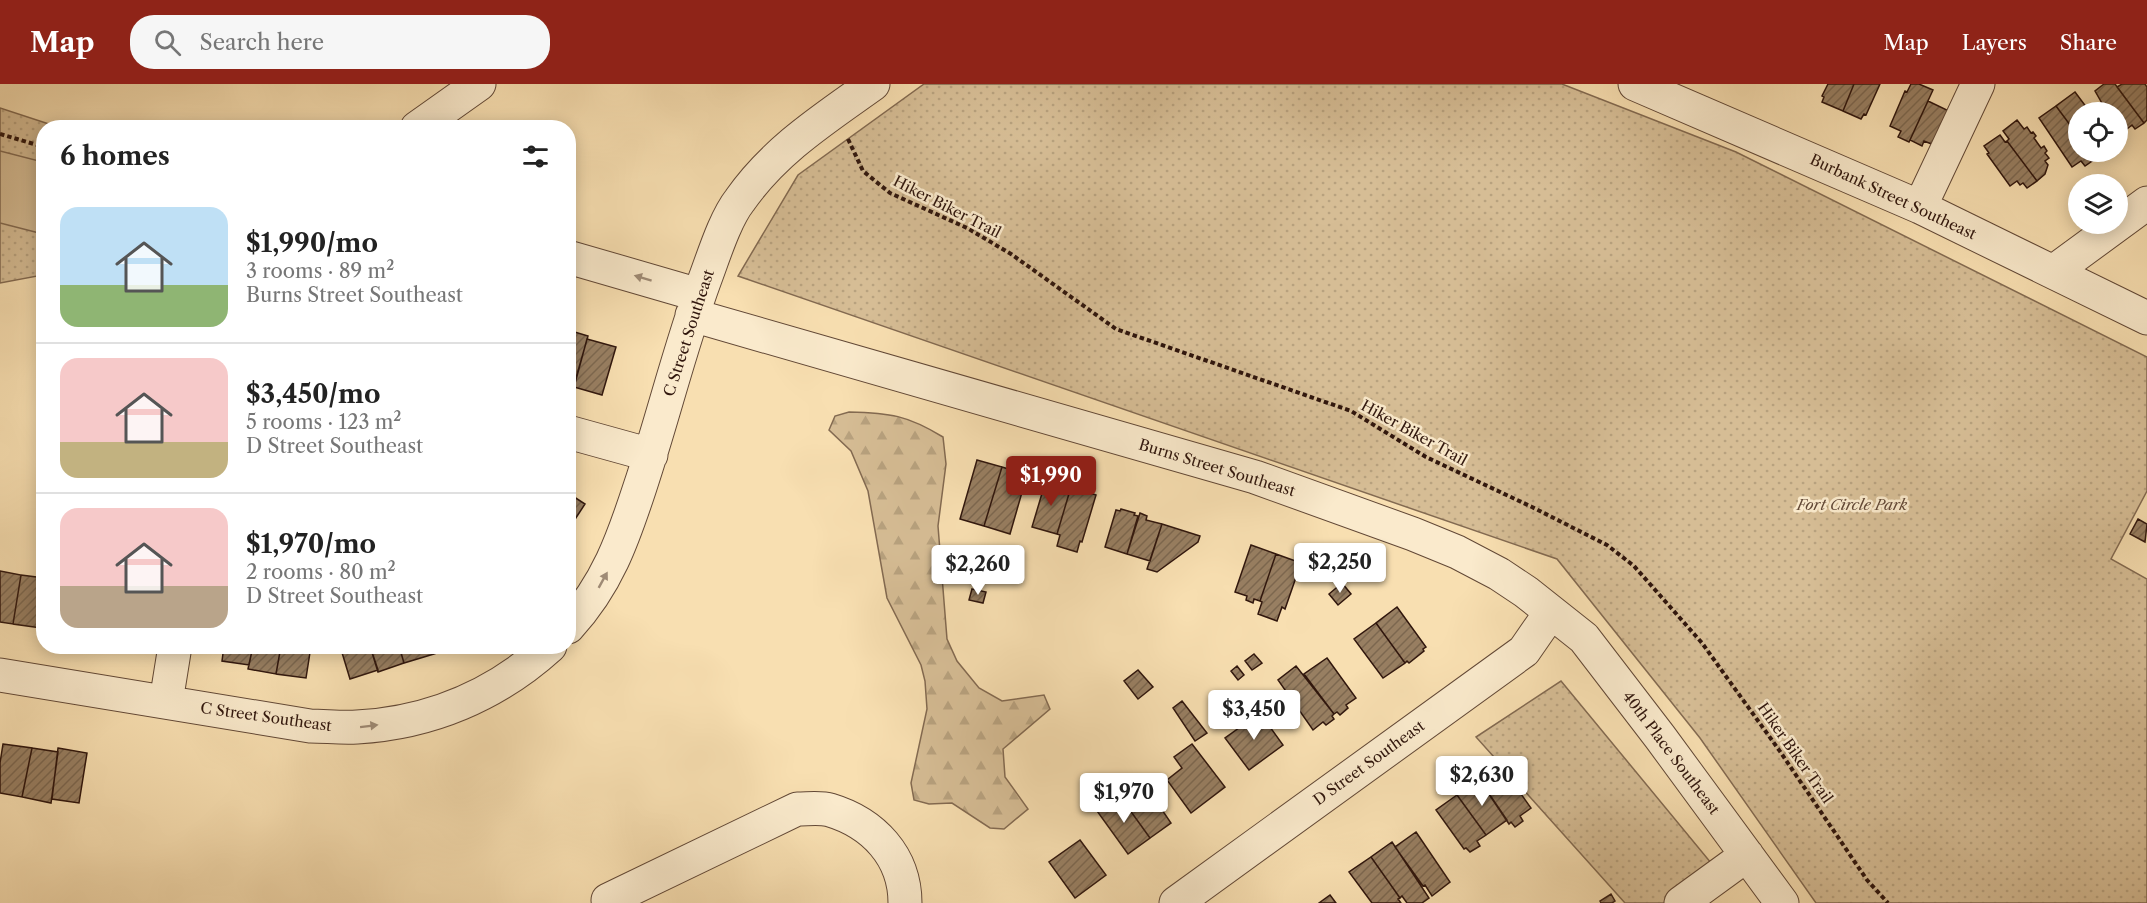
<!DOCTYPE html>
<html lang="en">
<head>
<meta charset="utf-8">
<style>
  :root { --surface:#fff; --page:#f6f6f6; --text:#222; --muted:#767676; --line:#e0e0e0; --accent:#8f2418 }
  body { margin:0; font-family:"Libre Caslon Text",serif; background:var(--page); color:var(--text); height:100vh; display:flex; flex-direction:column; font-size:22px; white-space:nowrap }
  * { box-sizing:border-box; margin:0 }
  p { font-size:20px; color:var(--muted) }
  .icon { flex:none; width:33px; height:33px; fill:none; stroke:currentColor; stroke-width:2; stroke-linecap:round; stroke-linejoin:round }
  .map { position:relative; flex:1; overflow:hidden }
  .sheet { position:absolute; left:36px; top:36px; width:540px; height:534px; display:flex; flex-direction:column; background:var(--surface); border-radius:24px; box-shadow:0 3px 15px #0003 }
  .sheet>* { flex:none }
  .controls { position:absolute; left:2068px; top:18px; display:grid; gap:12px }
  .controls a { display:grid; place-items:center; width:60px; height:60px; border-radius:50%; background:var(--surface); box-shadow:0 3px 15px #0003; font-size:30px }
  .price { position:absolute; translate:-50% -51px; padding:0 14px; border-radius:6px; background:#fff; color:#222; font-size:20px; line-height:39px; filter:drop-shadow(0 2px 3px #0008) }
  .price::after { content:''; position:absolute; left:50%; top:36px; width:18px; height:14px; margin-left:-9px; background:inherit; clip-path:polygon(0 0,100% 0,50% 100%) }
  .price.active { background:var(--accent); color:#fff }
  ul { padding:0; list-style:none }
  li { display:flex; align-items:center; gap:18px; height:150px; padding:0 24px }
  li+li { border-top:2px solid var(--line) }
  li span { display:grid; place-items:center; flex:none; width:168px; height:120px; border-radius:18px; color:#555 }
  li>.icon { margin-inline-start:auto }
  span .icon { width:72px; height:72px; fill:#fffc; stroke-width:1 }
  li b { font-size:26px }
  h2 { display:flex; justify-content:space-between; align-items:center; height:72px; padding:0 24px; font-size:26px }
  header { display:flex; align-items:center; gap:36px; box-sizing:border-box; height:84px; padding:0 30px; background:var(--accent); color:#fff }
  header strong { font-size:28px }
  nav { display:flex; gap:33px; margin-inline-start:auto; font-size:21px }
  .search { width:420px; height:54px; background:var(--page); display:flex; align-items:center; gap:15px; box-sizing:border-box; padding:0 21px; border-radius:24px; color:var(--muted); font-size:22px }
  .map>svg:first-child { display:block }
</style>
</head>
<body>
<header>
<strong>Map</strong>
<div class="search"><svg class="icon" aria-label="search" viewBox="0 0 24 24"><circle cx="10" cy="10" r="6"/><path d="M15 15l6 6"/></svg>Search here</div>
<nav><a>Map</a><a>Layers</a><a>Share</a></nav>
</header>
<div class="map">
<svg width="2147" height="819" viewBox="0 0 2147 819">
  <defs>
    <pattern id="forest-firs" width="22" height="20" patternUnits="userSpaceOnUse" patternTransform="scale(1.5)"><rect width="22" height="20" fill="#d6bd95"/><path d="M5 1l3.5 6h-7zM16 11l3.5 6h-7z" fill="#b8a27f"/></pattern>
    <pattern id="park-dots" width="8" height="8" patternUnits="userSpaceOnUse" patternTransform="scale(1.5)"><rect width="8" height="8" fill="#d6bd95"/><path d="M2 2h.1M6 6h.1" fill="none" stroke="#b8a27f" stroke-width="1.8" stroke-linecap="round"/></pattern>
    <pattern id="building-hatch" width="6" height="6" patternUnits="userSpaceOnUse" patternTransform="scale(1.5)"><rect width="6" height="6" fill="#987f62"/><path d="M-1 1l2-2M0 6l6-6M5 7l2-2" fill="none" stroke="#7c674f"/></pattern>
  </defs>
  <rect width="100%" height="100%" fill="#f8dfb1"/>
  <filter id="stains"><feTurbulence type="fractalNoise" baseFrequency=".00333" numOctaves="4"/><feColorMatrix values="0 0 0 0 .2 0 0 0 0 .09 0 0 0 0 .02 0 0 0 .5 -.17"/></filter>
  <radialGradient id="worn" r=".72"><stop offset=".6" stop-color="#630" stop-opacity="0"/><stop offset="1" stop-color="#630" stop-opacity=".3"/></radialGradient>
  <path fill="url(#forest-firs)" stroke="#836a51" stroke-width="1.5" d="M 849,328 C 890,329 907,331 943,353 L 946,380 L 938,442 L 947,555 L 957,577 L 979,604 L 1002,617 L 1044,611 L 1050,625 L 1003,665 L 1005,693 L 1028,725 L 1004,745 L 990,744 L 952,719 L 929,720 L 914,716 L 911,699 L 927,625 L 925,597 L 921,581 L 887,514 L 868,407 L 851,367 L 829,346 L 835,332 Z"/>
  <path fill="url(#park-dots)" stroke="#836a51" stroke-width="1.5" d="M 924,0 L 1562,0 L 1736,68 L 2147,273 L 2147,407 L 2111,475 L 2147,495 L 2147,819 L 1816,819 L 1700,654 L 1557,475 L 738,192 L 798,91 Z
    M 0,24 L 58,43 L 44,44 L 43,191 L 0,199 Z
    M 1561,597 L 1721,791 L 1677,819 L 1625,819 L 1476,653 Z"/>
  <path fill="#d6bd95" stroke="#836a51" stroke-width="1.5" d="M 0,67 L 43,78 L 43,150 L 0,139 Z"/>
  <path fill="url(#building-hatch)" stroke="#30160d" stroke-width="1.5" d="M 1828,0 L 1854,0 L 1843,27 L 1822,18 L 1824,13 L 1822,12 Z
    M 1854,0 L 1880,0 L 1866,31 L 1864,30 L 1861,35 L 1843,27 Z
    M 1911,0 L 1919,0 L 1933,6 L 1909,58 L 1898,53 L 1901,47 L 1890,42 L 1905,7 L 1907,8 Z
    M 2104,0 L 2115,0 L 2144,39 L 2135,45 L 2132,41 L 2122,49 L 2118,43 L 2118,28 L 2107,28 L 2095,7 Z
    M 2122,0 L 2145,0 L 2147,3 L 2147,36 L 2144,39 L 2117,3 Z
    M 2075,8 L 2090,28 L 2079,28 L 2079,53 L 2056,22 Z
    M 1928,17 L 1949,27 L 1934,61 L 1924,57 L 1922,62 L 1910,56 Z
    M 2056,22 L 2079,53 L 2079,68 L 2090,68 L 2095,75 L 2085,82 L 2081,77 L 2072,83 L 2039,34 Z
    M 2017,36 L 2024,45 L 2027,43 L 2031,49 L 2033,48 L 2036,52 L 2034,54 L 2041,64 L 2044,62 L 2047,67 L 2045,69 L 2049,74 L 2045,77 L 2048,81 L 2045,90 L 2037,97 L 2007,57 L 2009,55 L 2003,47 Z
    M 2000,51 L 2005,58 L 2007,57 L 2037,97 L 2027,104 L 2023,99 L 2020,101 L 2017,97 L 2010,102 L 1987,70 L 1989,69 L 1984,62 Z
    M 568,246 L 588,252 L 574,301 L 568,299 Z
    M 587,255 L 616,263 L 602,311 L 574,303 Z
    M 977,376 L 1002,383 L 984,442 L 960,435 Z
    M 1002,383 L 1027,391 L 1010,450 L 984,442 Z
    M 1046,396 L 1071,403 L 1057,450 L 1032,443 Z
    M 1071,403 L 1096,411 L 1082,458 L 1080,457 L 1077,468 L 1057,462 L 1060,451 L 1057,450 Z
    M 568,409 L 585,420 L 570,443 L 568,442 Z
    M 1121,425 L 1135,429 L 1134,431 L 1138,432 L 1127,470 L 1105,463 L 1116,426 L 1120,427 Z
    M 1140,429 L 1147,432 L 1146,436 L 1162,440 L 1150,477 L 1127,470 Z
    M 2138,435 L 2147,440 L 2145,458 L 2130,450 Z
    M 1162,440 L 1200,452 L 1198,458 L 1157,488 L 1147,485 Z
    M 1251,461 L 1276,470 L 1260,517 L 1254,515 L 1253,519 L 1246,516 L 1247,512 L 1235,508 Z
    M 1276,470 L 1301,479 L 1285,525 L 1282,523 L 1277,537 L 1258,530 L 1262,518 L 1260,517 Z
    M 0,487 L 21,491 L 13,540 L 0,538 Z
    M 21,491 L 44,494 L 44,532 L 41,544 L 13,540 Z
    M 1342,499 L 1351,510 L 1338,521 L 1329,510 Z
    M 972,505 L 986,508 L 983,519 L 969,516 Z
    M 1397,523 L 1426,563 L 1423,565 L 1424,567 L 1409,579 L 1407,577 L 1405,579 L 1376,539 Z
    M 1376,539 L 1405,579 L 1383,594 L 1354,555 Z
    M 224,562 L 253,562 L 249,581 L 222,577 Z
    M 253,562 L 281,562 L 276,590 L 248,585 Z
    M 281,562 L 311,562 L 306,594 L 276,590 Z
    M 340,562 L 370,562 L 378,586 L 350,595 Z
    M 370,562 L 399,562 L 404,579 L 378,588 Z
    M 399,562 L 432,562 L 434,570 L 404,579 Z
    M 432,562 L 456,562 L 434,570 Z
    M 1254,570 L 1262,579 L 1252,586 L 1245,577 Z
    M 1327,574 L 1356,614 L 1346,621 L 1348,624 L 1340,631 L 1337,628 L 1334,630 L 1304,590 Z
    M 1237,582 L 1244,591 L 1238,596 L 1231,587 Z
    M 1296,582 L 1334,630 L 1332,632 L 1334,635 L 1326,641 L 1323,638 L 1313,646 L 1278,596 Z
    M 1138,586 L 1153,603 L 1138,615 L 1124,597 Z
    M 1182,617 L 1207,649 L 1195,657 L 1173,624 Z
    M 1260,629 L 1283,661 L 1249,686 L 1225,654 Z
    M 3,660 L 32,664 L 22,713 L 0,709 L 0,679 Z
    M 1192,660 L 1225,703 L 1191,729 L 1167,696 L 1182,684 L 1174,673 Z
    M 32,664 L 58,668 L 51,719 L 22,713 Z
    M 58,664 L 87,669 L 79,719 L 52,715 Z
    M 1503,685 L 1531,724 L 1520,732 L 1523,737 L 1515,743 L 1511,738 L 1509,740 L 1482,700 Z
    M 1141,695 L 1171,739 L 1150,754 L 1119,711 Z
    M 1479,695 L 1507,736 L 1486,751 L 1457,711 Z
    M 1119,711 L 1150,754 L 1128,770 L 1097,727 Z
    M 1457,711 L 1486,751 L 1477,757 L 1480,762 L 1470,768 L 1466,764 L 1464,765 L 1436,726 Z
    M 1416,748 L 1450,798 L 1432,812 L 1425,801 L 1423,802 L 1395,763 Z
    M 1080,756 L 1106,791 L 1075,814 L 1049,778 Z
    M 1392,758 L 1429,814 L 1422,819 L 1407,819 L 1402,812 L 1400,814 L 1371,773 Z
    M 1371,773 L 1400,814 L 1398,815 L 1401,819 L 1372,819 L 1349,788 Z
    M 1611,810 L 1615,817 L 1612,819 L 1601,819 L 1600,817 Z
    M 1330,811 L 1336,819 L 1319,819 Z"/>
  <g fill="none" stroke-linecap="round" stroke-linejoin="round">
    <g stroke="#624836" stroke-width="35">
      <path id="minor" d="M 1635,0 L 1920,123 L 2147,234
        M 417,44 L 479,0
        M 1920,123 L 1978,0
        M 568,173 L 699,211
        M 2053,188 L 2147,119
        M 692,231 L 1255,393 L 1413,450 L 1457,468 L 1499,490 L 1526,508 L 1584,554 L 1660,653 L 1782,819
        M 568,348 L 651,371
        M 568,543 C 607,501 623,455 640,403 C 663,334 680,263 705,195 C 714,171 725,135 740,116 C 775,66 824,35 873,0
        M 0,591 L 310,642 C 325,642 341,644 357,643 C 430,639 496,611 550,562
        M 166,618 L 175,562
        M 608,816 L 797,725 C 808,725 820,723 830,726 C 873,739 905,772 905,819
        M 1176,819 L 1524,567 L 1551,528
        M 1681,819 L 1747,771"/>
    </g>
    <path stroke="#30160d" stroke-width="4" stroke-dasharray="4.5 3" stroke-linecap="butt" d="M 0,50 L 44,63
      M 848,55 L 863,87 L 890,109 L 967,144 L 1011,170 L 1116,245 L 1351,327 L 1426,373 L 1532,423 L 1607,461 L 1634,482 L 1702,559 L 1779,666 L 1867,796 L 1888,819"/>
    <use href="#minor" stroke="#faeacc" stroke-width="33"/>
  </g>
  <defs><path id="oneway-solid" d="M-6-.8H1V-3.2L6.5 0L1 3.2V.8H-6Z" transform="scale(1.5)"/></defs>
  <g fill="#9f8b76">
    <use href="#oneway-solid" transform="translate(643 194) rotate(-163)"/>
    <use href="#oneway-solid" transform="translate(603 496) rotate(-61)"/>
    <use href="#oneway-solid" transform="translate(369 642) rotate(-7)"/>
  </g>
  <g text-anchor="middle" stroke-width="5" stroke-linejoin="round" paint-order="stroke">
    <g font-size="15" fill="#30160d" stroke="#faeacc">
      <text transform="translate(1893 113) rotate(25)" y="5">Burbank Street Southeast</text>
      <text transform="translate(947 123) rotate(27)" y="5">Hiker Biker Trail</text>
      <text transform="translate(689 249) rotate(-72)" y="5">C Street Southeast</text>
      <text transform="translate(1414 349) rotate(29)" y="5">Hiker Biker Trail</text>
      <text transform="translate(1217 384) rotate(17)" y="5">Burns Street Southeast</text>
      <text transform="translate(266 633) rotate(8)" y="5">C Street Southeast</text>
      <text transform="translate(1671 669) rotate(53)" y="5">40th Place Southeast</text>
      <text transform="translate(1795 669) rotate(55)" y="5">Hiker Biker Trail</text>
      <text transform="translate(1369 679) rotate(-36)" y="5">D Street Southeast</text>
    </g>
    <g font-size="15" font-style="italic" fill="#624836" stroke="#faeacc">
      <text x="1852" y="426">Fort Circle Park</text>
    </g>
  </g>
  <rect width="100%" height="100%" filter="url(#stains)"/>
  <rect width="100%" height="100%" fill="url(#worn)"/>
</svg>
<div class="controls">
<a><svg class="icon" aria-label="locate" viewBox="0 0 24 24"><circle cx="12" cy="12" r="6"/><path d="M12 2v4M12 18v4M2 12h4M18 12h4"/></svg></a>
<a><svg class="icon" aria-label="layers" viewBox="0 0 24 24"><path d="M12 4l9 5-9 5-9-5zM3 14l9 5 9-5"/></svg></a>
</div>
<b class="price active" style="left:1051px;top:423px">$1,990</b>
<b class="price" style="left:1340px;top:510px">$2,250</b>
<b class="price" style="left:978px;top:512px">$2,260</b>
<b class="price" style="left:1254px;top:657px">$3,450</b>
<b class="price" style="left:1482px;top:723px">$2,630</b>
<b class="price" style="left:1124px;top:740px">$1,970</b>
<section class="sheet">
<h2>6 homes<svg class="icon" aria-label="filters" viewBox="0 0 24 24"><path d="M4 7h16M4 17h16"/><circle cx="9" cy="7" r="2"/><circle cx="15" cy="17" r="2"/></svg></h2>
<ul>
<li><span style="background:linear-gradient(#bfe0f5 65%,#8fb573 0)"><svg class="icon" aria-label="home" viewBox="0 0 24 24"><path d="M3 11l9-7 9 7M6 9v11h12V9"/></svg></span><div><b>$1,990/mo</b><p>3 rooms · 89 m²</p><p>Burns Street Southeast</p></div></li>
<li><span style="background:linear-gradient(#f6c9c9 70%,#c2b280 0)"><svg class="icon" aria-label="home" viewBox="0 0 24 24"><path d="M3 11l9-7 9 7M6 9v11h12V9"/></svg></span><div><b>$3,450/mo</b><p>5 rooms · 123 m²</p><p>D Street Southeast</p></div></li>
<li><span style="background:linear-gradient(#f6c9c9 65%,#b9a48a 0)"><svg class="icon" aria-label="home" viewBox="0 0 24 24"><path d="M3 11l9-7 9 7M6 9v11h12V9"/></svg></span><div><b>$1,970/mo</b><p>2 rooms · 80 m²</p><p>D Street Southeast</p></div></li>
</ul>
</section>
</div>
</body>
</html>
